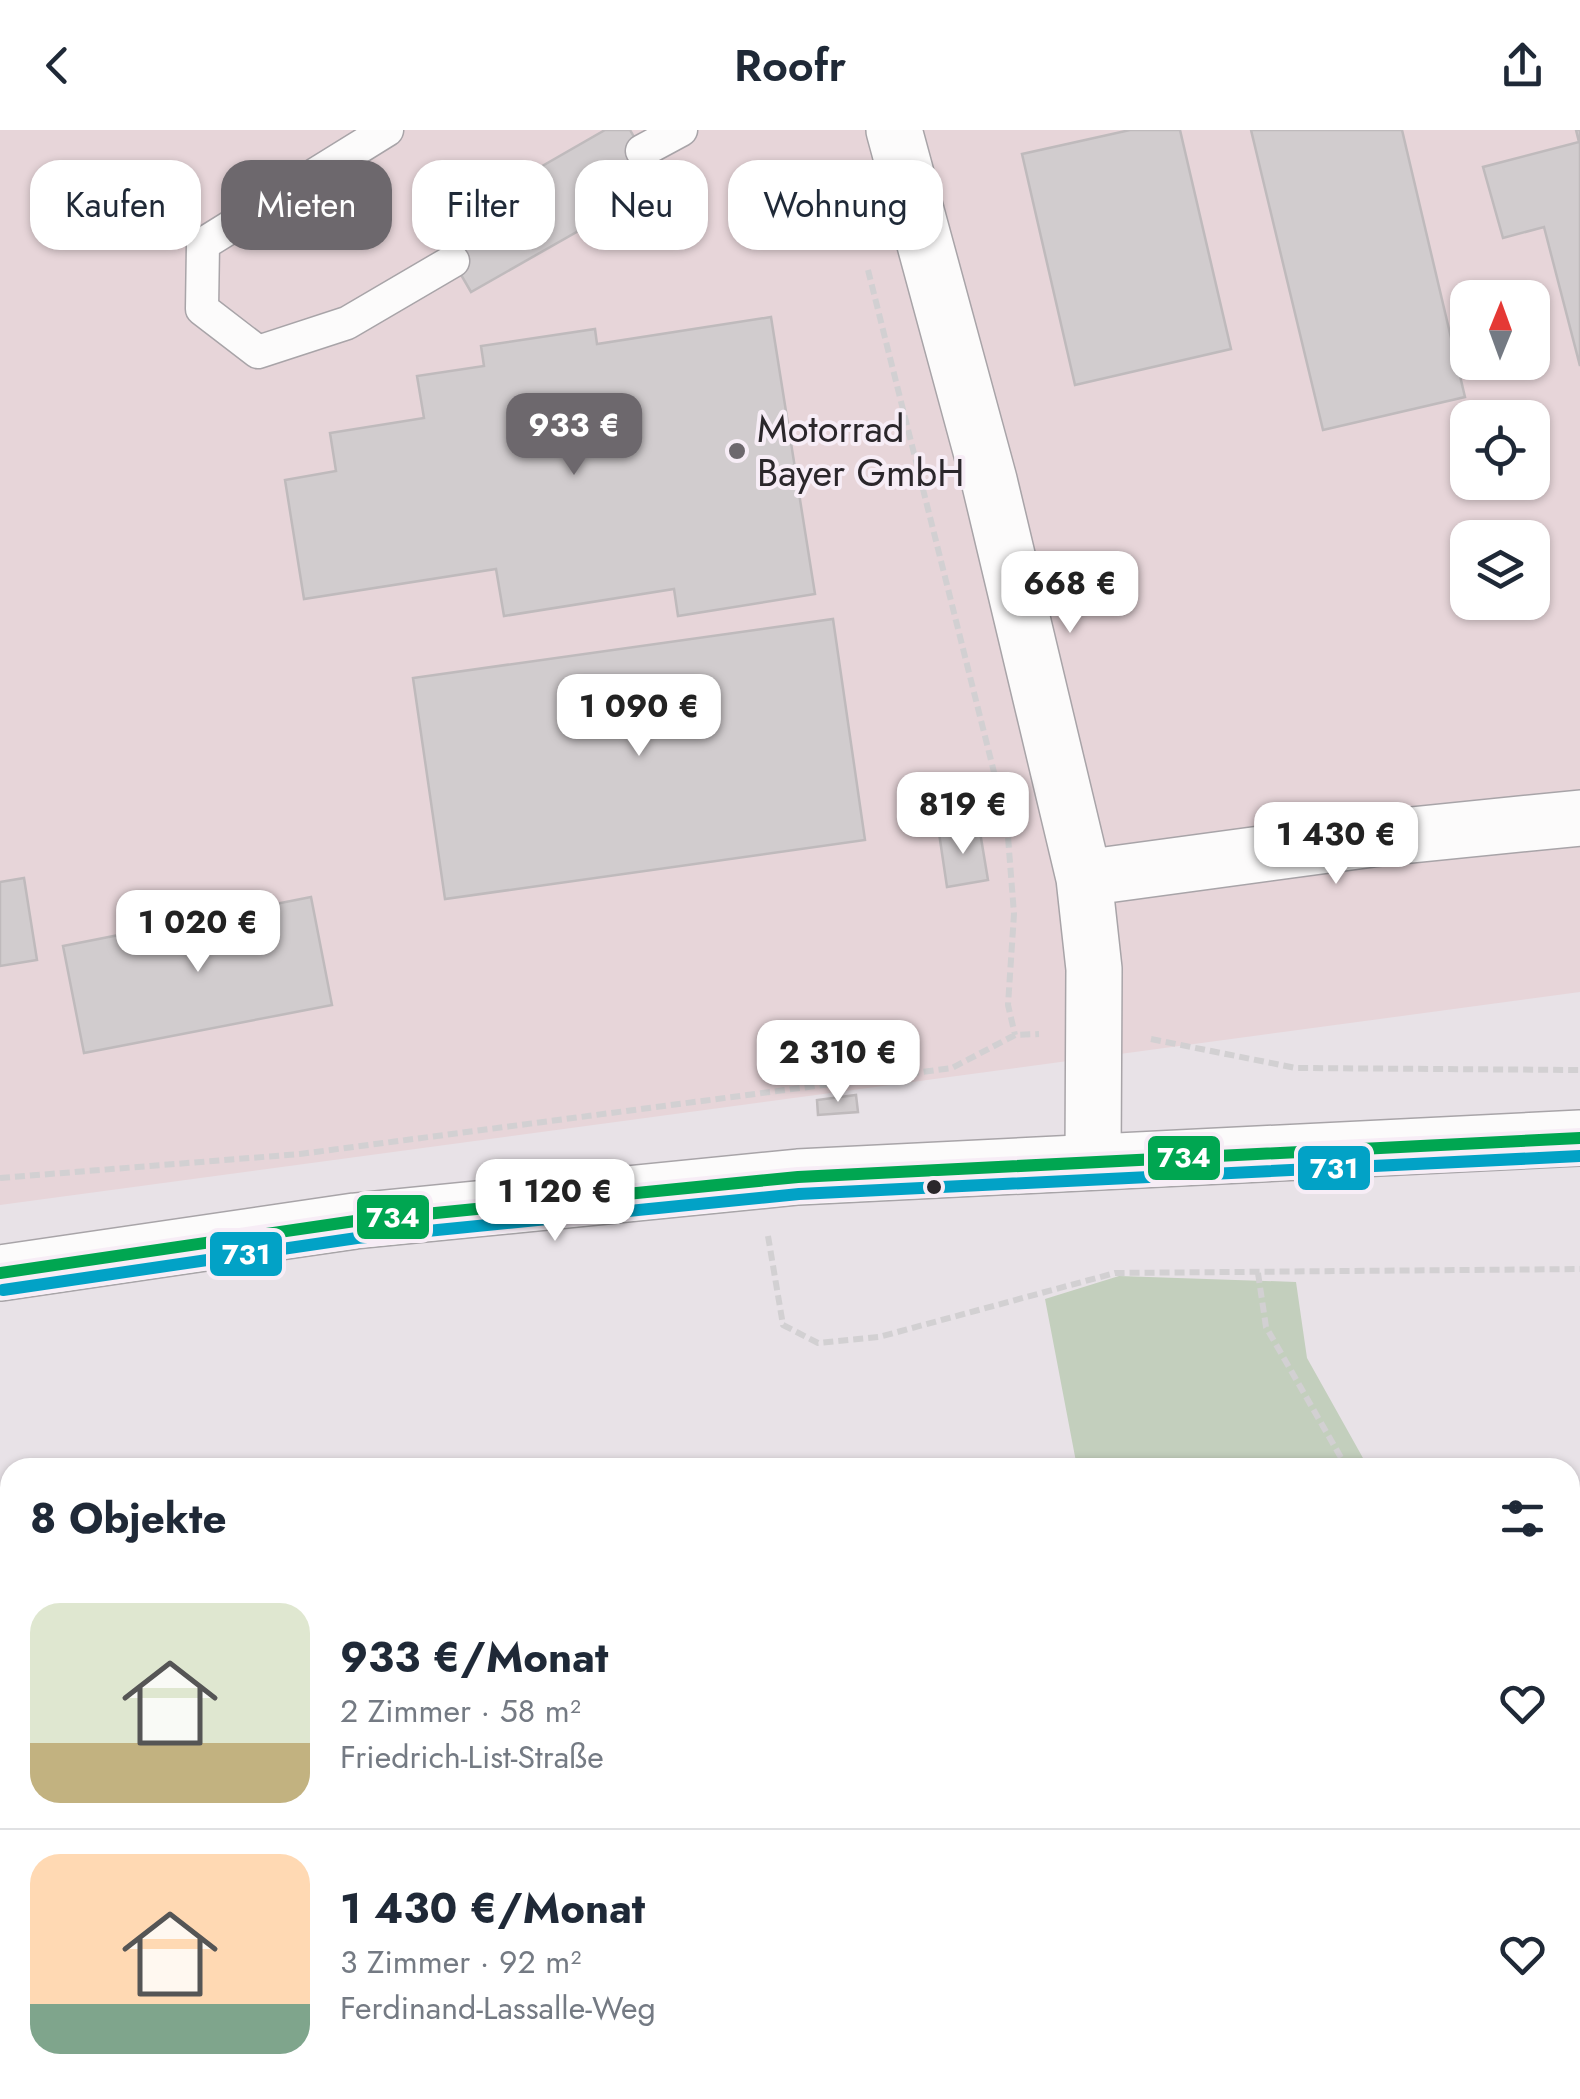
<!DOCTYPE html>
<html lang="de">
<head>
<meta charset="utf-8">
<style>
  :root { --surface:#fff; --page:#f2f2f3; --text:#1f2937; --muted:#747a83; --line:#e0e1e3; --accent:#6d686d }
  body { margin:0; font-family:Jost,sans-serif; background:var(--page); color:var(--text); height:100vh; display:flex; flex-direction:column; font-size:38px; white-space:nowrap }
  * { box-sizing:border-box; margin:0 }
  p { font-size:32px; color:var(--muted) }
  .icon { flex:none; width:55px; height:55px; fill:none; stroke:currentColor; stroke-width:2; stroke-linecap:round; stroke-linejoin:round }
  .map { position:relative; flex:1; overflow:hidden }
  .side { position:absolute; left:0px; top:1328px; width:1580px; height:642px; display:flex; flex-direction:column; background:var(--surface); border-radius:30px 30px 0 0; box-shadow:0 2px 8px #0004 }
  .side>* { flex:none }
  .hud { position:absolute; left:30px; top:30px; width:1000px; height:90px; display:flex; gap:20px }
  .needle { width:65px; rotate:1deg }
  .tools { position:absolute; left:1450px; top:150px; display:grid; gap:20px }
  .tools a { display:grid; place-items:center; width:100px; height:100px; border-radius:20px; background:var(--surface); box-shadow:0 2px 8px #0004; font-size:50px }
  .price { position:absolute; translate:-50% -85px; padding:0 22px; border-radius:20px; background:#fff; color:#222; font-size:32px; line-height:65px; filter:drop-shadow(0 2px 5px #0008) }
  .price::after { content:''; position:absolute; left:50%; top:60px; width:30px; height:22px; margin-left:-15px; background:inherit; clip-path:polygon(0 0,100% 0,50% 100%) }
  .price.active { background:var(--accent); color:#fff }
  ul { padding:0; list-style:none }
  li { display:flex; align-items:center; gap:30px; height:250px; padding:0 30px }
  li+li { border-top:2px solid var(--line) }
  li span { display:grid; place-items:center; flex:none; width:280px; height:200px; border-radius:30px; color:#555 }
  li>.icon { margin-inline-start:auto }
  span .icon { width:120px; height:120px; fill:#fffc; stroke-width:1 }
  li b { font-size:42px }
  h2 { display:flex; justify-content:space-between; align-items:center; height:120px; padding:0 30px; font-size:42px }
  .pill { padding:0 35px; border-radius:30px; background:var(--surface); box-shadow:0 2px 8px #0004; font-size:35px; line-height:90px }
  .pill.active { background:var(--accent); color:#fff }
  header { display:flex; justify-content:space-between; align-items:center; height:130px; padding:0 30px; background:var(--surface); font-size:45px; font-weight:600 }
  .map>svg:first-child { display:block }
</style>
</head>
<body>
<header><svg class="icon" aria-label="back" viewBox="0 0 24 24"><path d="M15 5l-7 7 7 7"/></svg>Roofr<svg class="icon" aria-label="share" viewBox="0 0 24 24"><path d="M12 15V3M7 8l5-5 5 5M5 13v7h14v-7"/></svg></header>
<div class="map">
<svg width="1580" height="1969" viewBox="0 0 1580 1969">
  <rect width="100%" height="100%" fill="#e8e2e7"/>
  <path fill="#e7d5d9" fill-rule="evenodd" d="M 0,0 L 1580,0 L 1580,862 L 0,1075 ZM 1468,168 L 1532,168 L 1532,232 L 1468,232 ZM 1468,288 L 1532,288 L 1532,352 L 1468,352 ZM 1468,408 L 1532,408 L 1532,472 L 1468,472 Z"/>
  <path fill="#c3cfbd" d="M 1119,1146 L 1296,1152 L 1307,1228 L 1368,1337 L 1077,1337 L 1045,1169 Z
    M 1197,1960 L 1381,1960 L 1373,1969 L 1199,1969 Z"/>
  <path fill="#d1ccce" stroke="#bfbabc" stroke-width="2.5" d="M 605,0 L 630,0 L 661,54 L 471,162 L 434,98 Z
    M 1130,0 L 1180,0 L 1231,219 L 1075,255 L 1022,24 Z
    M 1251,0 L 1402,0 L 1465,267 L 1323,300 Z
    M 1576,0 L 1580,0 L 1580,236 L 1544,97 L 1503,108 L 1483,37 L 1579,12 Z
    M 771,187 L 815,464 L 678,486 L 674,459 L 504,486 L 496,439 L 304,469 L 285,350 L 336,341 L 330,303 L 424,288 L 417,246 L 484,236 L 481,216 L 595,199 L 597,214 Z
    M 833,489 L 865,710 L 445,769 L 413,548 Z
    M 979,696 L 988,750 L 947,757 L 939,703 Z
    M 24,748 L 37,830 L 0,836 L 0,752 Z
    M 311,767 L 332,875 L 84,923 L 63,816 Z
    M 856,965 L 858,982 L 818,985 L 817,970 Z"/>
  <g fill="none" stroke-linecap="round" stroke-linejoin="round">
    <g stroke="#a8a4a8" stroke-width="35">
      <path id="service" d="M 387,0 L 203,114 L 202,179 L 258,222 L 347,193 L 453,131
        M 642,21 L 681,0"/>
    </g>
    <g stroke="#a8a4a8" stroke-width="58">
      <path id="minor" d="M 894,0 L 989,350 L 1084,748 L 1094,839 L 1093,1032
        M 1084,748 L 1372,709 L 1580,688"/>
    </g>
    <g stroke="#a8a4a8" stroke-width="58">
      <path id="secondary" d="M 0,1143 L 355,1091 L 798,1047 L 1580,1008"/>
    </g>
    <path stroke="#d2d0d2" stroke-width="6" stroke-dasharray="10 5" stroke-linecap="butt" d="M 868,140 L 1007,694 L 1014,784 L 1008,875 L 1015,905
      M 1151,909 L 1296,938 L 1580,940
      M 0,1048 L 300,1024 L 952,938 L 1015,905 L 1039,904
      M 768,1106 L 783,1195 L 818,1213 L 879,1207 L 1115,1143 L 1580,1139
      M 1258,1143 L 1266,1197 L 1347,1338
      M 1570,1723 L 1580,1740
      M 1570,1774 L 1580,1763
      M 1403,1969 L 1410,1960"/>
    <use href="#service" stroke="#fcfbfb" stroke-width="32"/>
    <use href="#minor" stroke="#fcfbfb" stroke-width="55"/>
    <use href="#secondary" stroke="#fcfbfb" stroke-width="55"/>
    <g stroke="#f7edf6" stroke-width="20">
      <path id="bus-1" d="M 0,1143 L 355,1091 L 798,1047 L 1580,1008"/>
    </g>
    <g stroke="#f7edf6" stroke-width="20">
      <path id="bus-2" d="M 3,1160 L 357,1108 L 799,1064 L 1580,1026"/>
    </g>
    <use href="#bus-1" stroke="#00a651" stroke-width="12"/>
    <use href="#bus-2" stroke="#02a2c6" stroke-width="12"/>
  </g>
  <circle fill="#6d686d" stroke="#f7edf6" stroke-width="4" cx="737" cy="321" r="10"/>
  <circle fill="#2b272b" stroke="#f7edf6" stroke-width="4" cx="934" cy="1057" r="9"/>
  <g text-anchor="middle" stroke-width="8" stroke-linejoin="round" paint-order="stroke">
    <g font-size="38" fill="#2b272b" stroke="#f7edf6" text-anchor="start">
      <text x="757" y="312">Motorrad<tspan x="757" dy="44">Bayer GmbH</tspan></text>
    </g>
  </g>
  <g stroke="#f7edf6" stroke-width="4">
    <rect x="1146" y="1004" width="76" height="48" rx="10" fill="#00a651"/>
    <rect x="1296" y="1014" width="76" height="48" rx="10" fill="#02a2c6"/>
    <rect x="355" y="1063" width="76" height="48" rx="10" fill="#00a651"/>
    <rect x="208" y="1100" width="76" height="48" rx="10" fill="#02a2c6"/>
  </g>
  <g font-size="28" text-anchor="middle" font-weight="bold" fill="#fff">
    <text x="1184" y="1037">734</text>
    <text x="1334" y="1048">731</text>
    <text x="393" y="1097">734</text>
    <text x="246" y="1134">731</text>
  </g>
</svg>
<div class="tools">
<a><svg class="needle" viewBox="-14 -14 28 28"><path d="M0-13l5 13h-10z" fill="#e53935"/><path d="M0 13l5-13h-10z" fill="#747a83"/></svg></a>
<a><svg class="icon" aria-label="locate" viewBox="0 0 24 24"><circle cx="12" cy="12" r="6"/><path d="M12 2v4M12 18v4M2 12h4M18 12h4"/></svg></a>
<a><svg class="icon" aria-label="layers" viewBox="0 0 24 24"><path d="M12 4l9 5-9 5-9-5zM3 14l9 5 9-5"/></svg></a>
</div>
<b class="price active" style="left:574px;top:348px">933 €</b>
<b class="price" style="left:1070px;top:506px">668 €</b>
<b class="price" style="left:639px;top:629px">1 090 €</b>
<b class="price" style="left:963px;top:727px">819 €</b>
<b class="price" style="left:1336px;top:757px">1 430 €</b>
<b class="price" style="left:198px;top:845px">1 020 €</b>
<b class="price" style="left:838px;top:975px">2 310 €</b>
<b class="price" style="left:555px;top:1114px">1 120 €</b>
<div class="hud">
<a class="pill">Kaufen</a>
<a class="pill active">Mieten</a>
<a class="pill">Filter</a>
<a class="pill">Neu</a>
<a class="pill">Wohnung</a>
</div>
<section class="side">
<h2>8 Objekte<svg class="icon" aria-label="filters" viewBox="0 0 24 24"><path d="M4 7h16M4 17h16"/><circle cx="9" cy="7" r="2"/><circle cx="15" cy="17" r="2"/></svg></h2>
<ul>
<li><span style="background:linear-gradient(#dfe7d0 70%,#c2b280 0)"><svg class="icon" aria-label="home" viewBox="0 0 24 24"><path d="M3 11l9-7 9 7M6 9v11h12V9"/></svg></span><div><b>933 €/Monat</b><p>2 Zimmer · 58 m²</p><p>Friedrich-List-Straße</p></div><svg class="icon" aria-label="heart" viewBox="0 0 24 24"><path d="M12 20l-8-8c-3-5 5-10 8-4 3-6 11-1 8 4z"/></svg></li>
<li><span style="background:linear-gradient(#ffd9b3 75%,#7fa58c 0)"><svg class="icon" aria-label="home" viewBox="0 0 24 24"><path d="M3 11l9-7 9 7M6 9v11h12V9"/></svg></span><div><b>1 430 €/Monat</b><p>3 Zimmer · 92 m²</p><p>Ferdinand-Lassalle-Weg</p></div><svg class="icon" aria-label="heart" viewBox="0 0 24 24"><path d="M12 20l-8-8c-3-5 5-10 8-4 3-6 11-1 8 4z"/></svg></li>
</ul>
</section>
</div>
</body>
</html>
